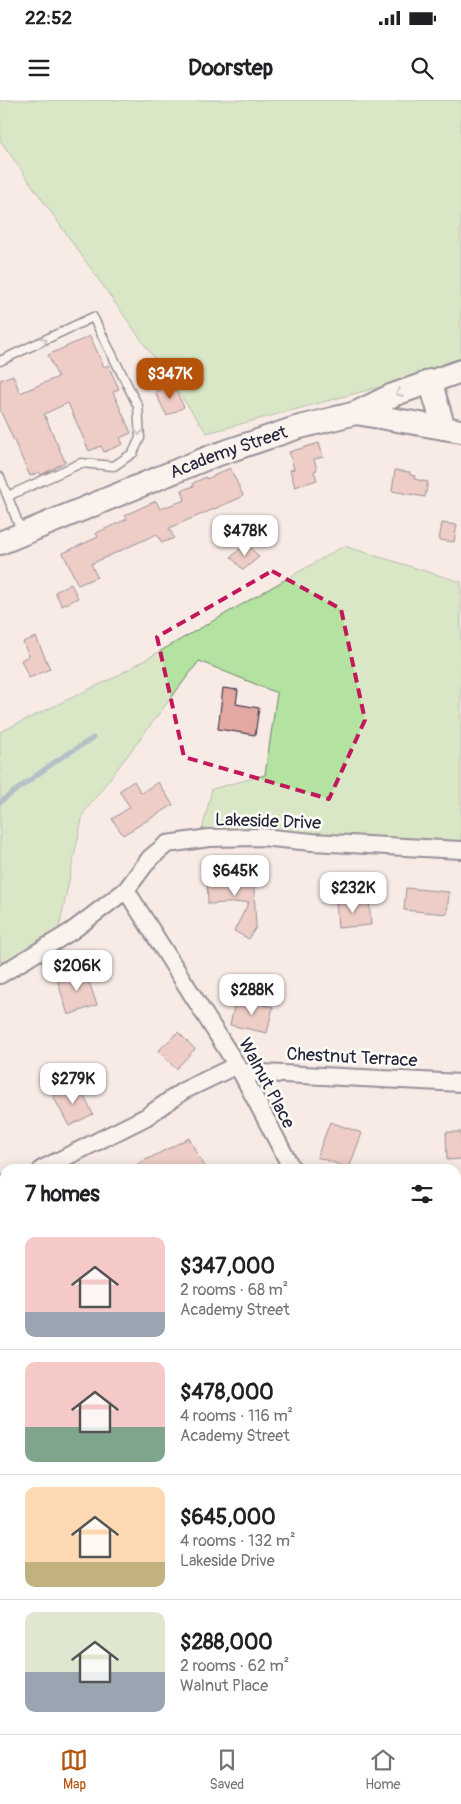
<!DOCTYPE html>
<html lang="en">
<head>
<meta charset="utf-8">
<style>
  body { margin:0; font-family:Pangolin,sans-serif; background:#f6f6f6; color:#202124; height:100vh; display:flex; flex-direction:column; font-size:19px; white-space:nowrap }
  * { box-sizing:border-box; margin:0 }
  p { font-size:16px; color:#757577 }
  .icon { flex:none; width:28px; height:28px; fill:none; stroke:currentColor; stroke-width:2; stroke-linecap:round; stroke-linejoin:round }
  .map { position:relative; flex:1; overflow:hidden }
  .details { position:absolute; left:0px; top:1064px; width:461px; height:571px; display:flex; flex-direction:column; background:#fff; border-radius:15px 15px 0 0; box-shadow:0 2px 12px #0003 }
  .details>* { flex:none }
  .price { position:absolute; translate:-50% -42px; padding:0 11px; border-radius:10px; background:#fff; color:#222; font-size:16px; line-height:32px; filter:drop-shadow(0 1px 2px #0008) }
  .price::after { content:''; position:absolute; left:50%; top:30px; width:15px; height:11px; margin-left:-8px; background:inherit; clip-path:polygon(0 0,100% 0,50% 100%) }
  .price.active { background:#b45309; color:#fff }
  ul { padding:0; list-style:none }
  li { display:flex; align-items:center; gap:15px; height:125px; padding:0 25px }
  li+li { border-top:1px solid #e0e0e0 }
  li span { display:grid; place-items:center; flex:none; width:140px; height:100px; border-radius:10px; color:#555 }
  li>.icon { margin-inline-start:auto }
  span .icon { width:60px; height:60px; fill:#fffc; stroke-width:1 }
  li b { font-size:21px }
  h2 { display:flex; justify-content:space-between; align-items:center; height:60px; padding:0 25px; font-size:21px }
  .status { display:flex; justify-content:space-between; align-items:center; height:35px; padding:0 25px; background:#fff; direction:ltr }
  .status svg { height:14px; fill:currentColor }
  header { display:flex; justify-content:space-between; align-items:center; height:65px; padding:0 25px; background:#fff; font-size:22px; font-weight:700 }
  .menu { display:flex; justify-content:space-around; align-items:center; height:70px; border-top:1px solid #e0e0e0; background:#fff; font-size:14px; color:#757577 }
  .menu a { display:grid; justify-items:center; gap:2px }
  .menu .active { color:#b45309 }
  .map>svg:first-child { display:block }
</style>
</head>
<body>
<div class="status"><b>22:52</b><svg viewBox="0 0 49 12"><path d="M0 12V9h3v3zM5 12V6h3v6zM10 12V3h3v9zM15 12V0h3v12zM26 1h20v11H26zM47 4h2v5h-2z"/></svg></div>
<header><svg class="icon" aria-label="menu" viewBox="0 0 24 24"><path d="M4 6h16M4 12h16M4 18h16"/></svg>Doorstep<svg class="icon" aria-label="search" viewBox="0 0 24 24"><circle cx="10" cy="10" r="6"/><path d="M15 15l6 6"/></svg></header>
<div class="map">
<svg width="461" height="1634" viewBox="0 0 461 1634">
  <rect width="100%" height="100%" fill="#f8ebe6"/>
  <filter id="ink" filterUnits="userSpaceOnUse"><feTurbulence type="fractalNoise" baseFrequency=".02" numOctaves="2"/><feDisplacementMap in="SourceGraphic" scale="10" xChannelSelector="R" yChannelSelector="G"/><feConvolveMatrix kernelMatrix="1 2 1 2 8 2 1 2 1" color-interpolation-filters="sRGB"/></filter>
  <g filter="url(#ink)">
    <!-- green -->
    <path fill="#b4e2a0" stroke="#6b826e" d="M0,0h461v260l-59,21 -195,52 -207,-293z
      M344,446l117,36v276l-259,-27 10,-42 53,-14 12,-82 -78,-32 -116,153 -27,129 -56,19v-230l115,-55z
      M456,1154h5v45l-5,-2z
      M5,1194v119l-5,2v-119z"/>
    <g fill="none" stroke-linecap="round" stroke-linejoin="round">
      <!-- stream -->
      <path stroke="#5f8ca3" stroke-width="5" d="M0,702l56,-41 37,-23"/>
    </g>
    <!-- building -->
    <path fill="#e2a8a1" stroke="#22223b" d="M90,236l14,31 4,-2 11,24 -6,3 18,41 -11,5 3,6 -19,8 -3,-6 -12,5 -21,-48 -24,11 21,48 -24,13 -2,-3 -9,4 -30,-66v-30l13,-5 7,18 38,-16 -10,-22z
      M172,283l12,24 -17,9 -12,-24z
      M319,343l4,14 -9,2 3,11 -3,1 3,9 -22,7 -5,-17 4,-1 -5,-17z
      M230,368l13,27 -3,3 -71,30 5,10 -12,5 -5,-9 -66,30 6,13 -19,8 -15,-32 35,-16 -2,-4 31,-14 -2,-4 31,-14 4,8 25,-9 -3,-10 12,-4 -1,-3 13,-6 1,2z
      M395,370l15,2v3l5,1 -1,3 14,3 -3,15 -33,-6z
      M442,423l15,2 -3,17 -15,-2z
      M247,443l12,14 -16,13 -12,-13z
      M71,484l7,14 -16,8 -7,-14z
      M36,537l14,32 -21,9 -8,-18 8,-4 -6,-14z
      M223,588l15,2 -2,14 23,4 -4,27 -37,-6z
      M134,681l7,12 17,-11 15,23 -50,30 -11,-16 18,-12 -11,-16z
      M253,772l3,55 -7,12 -15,-8 15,-29 -41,2 -1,-30z
      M406,788l43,4 -2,22 -43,-4z
      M369,799l2,26 -33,3 -2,-26z
      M85,870l12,35 -29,10 -11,-36z
      M236,899l37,8 -6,26 -37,-8z
      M178,932l17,17 -19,20 -18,-18z
      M77,983l16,31 -24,12 -16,-30z
      M330,1022l32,11 -13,35 -32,-11z
      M446,1032h15v27l-14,1z
      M189,1038l16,31h-77z"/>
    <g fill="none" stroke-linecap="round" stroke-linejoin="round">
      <defs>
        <path id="lane" d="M0,261l93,-44 45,89 2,32 -7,15 -19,13 -33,-3 -73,33
          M0,377l22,56"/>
        <path id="street" d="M126,790l115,182 51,97
          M0,875l72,-44 54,-41 24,-32 17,-14 42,-6 52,-1 51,5 149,8
          M241,972l220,11
          M42,1069l104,-52 37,-26 54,-26
          M0,1086l5,-2
          M456,1318l5,2
          M0,1421h5
          M456,1492l5,-5
          M414,1630l5,4
          M85,1634l4,-4"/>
        <g id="secondary">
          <path d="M430,281l14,47"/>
          <path d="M356,313l105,18"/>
          <path id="s1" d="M0,443l210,-86 86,-29 60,-15 37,-18 68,-24"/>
        </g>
      </defs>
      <!-- lane casing -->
      <use href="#lane" stroke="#22223b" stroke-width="11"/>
      <!-- street casing -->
      <use href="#street" stroke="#22223b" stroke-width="20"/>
      <!-- secondary casing -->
      <use href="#secondary" stroke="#22223b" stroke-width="26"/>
      <!-- lane -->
      <use href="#lane" stroke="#fdfcf7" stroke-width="8"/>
      <!-- street -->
      <use href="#street" stroke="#fdfcf7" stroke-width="16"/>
      <!-- secondary -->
      <use href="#secondary" stroke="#fdfcf7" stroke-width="22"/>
    </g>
    <!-- one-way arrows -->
    <defs><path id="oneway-chevron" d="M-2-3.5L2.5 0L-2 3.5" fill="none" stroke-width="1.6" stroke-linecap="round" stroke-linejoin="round" transform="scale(1.25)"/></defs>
    <g stroke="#9a9aa2">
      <use href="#oneway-chevron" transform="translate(44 241) rotate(-25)"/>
      <use href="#oneway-chevron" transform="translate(399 293) rotate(159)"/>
      <use href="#oneway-chevron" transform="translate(139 332) rotate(91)"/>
    </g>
  </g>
  <!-- marked area -->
  <path d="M0 0H461V1634H0ZM272,471l69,38 24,111 -36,79 -145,-42 -27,-120z" fill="#f8ebe6" fill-opacity=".55" fill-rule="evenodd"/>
  <path fill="none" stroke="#c2185b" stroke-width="4" stroke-dasharray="10 6" stroke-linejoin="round" d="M272,471l69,38 24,111 -36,79 -145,-42 -27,-120z"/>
  <g text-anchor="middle" stroke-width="5" stroke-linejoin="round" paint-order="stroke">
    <!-- street labels -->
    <g font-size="18" fill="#22223b" stroke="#fdfcf7">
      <text dy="6" stroke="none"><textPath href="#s1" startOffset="246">Academy Street</textPath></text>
      <text transform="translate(268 721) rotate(2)" y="6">Lakeside Drive</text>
      <text transform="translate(352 957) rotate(3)" y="6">Chestnut Terrace</text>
      <text transform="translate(267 983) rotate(62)" y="6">Walnut Place</text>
    </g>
  </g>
</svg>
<b class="price active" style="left:170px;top:300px">$347K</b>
<b class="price" style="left:245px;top:457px">$478K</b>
<b class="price" style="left:235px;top:797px">$645K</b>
<b class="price" style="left:353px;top:814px">$232K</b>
<b class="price" style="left:77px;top:892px">$206K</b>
<b class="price" style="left:252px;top:916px">$288K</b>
<b class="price" style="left:73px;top:1005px">$279K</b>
<section class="details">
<h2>7 homes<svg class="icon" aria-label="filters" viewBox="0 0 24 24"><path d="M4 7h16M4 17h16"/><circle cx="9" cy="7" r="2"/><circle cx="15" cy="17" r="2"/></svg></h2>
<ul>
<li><span style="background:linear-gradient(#f6c9c9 75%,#9aa5b1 0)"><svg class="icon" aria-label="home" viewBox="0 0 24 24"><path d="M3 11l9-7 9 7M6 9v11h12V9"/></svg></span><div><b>$347,000</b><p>2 rooms · 68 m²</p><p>Academy Street</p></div></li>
<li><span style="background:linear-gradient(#f6c9c9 65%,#7fa58c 0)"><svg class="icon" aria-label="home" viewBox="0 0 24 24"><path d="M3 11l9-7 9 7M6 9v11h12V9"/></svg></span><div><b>$478,000</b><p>4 rooms · 116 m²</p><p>Academy Street</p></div></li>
<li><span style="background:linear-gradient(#ffd9b3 75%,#c2b280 0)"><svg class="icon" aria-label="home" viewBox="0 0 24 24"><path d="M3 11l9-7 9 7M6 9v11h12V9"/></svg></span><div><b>$645,000</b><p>4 rooms · 132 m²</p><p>Lakeside Drive</p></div></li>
<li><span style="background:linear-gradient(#dfe7d0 60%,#9aa5b1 0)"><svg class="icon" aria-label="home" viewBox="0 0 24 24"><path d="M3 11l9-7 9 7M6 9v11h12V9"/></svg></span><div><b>$288,000</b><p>2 rooms · 62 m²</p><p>Walnut Place</p></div></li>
</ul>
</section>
</div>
<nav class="menu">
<a class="active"><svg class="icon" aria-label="map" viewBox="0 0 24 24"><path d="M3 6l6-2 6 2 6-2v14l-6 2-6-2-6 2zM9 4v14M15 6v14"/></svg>Map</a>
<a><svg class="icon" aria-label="saved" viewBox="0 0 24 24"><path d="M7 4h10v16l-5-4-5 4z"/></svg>Saved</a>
<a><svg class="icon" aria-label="home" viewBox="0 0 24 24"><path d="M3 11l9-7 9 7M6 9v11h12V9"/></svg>Home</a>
</nav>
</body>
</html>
